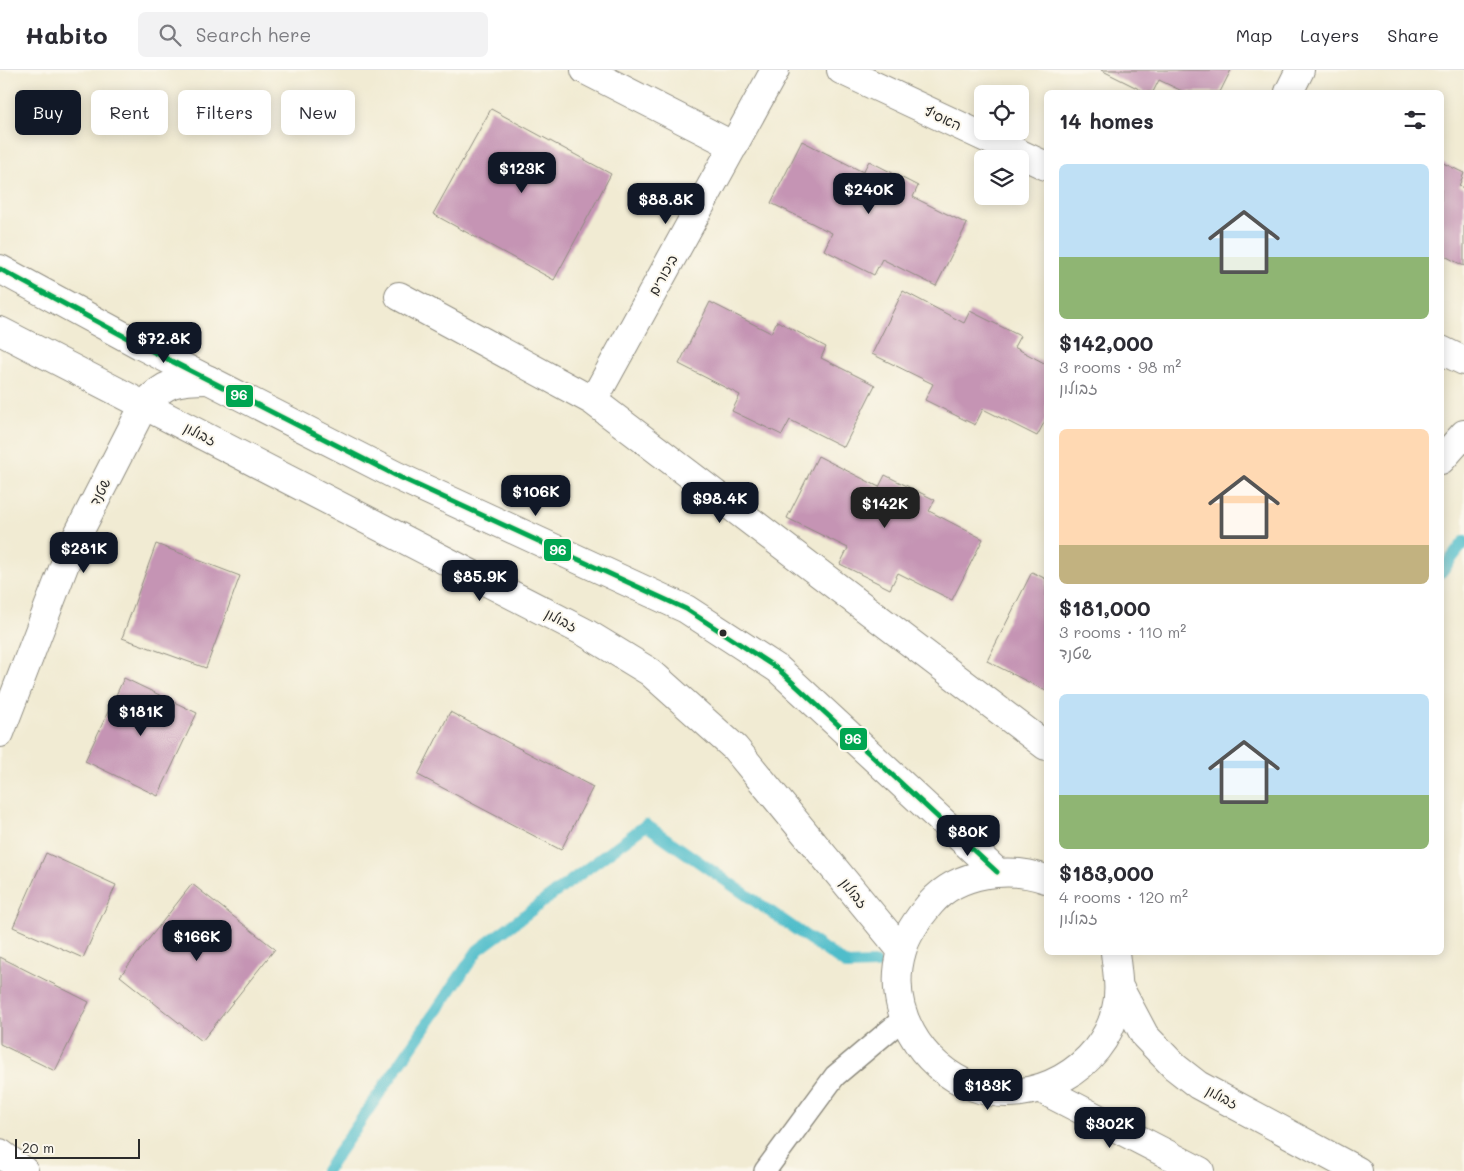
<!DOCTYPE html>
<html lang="en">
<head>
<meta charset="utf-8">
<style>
  body { margin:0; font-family:Mali,"Playpen Sans Hebrew",sans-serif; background:#f2f2f3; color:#2b2b33; height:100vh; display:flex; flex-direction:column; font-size:19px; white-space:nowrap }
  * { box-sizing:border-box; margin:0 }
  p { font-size:16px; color:#7c7c81 }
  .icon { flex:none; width:28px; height:28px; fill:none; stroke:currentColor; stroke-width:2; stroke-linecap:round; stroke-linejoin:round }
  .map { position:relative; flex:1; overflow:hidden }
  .sheet { position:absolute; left:1044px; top:20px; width:400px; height:865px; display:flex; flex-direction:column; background:#fff; border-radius:8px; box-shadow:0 2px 12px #0003 }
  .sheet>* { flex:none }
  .banner { position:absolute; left:15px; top:20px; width:475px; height:45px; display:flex; gap:10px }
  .tools { position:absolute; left:974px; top:15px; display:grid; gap:10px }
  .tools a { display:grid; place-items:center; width:55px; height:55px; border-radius:8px; background:#fff; box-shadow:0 2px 12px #0003; font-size:25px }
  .scale { position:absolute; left:15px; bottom:12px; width:125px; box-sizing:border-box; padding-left:5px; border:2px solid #2b2b2b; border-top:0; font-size:14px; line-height:18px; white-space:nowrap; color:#2b2b2b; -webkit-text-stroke:4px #fbf7ec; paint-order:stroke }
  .price { position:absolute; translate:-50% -42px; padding:0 11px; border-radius:10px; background:#111827; color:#fff; font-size:16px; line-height:32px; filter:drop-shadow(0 1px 2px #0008) }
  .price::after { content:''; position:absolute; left:50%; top:30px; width:15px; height:11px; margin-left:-8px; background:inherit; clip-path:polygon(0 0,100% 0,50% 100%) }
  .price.current { background:#222; color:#fff }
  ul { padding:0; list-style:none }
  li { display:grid; align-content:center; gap:10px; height:265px; padding:0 15px }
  li span { display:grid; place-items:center; height:155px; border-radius:8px; color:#555 }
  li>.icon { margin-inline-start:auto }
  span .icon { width:90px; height:90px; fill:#fffc; stroke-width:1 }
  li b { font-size:21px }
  h2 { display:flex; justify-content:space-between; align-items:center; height:60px; padding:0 15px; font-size:21px }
  .tag { padding:0 18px; border-radius:8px; background:#fff; box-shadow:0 2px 12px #0003; font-size:18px; line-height:45px }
  .tag.current { background:#111827; color:#fff }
  header { display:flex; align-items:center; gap:30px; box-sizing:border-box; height:70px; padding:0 25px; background:#fff; border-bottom:1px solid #e1e1e2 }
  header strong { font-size:24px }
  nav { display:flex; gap:28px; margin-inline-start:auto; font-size:18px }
  .search { width:350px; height:45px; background:#f2f2f3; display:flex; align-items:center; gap:12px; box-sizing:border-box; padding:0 18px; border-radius:8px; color:#7c7c81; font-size:19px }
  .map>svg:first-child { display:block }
</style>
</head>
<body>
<header>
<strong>Habito</strong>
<div class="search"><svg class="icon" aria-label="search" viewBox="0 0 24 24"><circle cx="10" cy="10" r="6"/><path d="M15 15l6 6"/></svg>Search here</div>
<nav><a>Map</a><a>Layers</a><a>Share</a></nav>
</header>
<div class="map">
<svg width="1464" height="1101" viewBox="0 0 1464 1101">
  <rect width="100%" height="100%" fill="#fbf7ec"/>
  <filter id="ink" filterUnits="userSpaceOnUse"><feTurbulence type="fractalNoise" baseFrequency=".02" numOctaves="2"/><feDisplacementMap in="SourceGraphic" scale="10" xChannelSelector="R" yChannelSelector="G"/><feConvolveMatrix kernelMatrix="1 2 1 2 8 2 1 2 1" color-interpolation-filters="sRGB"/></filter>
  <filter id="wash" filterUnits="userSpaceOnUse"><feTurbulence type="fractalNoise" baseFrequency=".0096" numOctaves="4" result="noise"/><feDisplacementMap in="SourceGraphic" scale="20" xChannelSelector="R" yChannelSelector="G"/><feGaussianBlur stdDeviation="1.12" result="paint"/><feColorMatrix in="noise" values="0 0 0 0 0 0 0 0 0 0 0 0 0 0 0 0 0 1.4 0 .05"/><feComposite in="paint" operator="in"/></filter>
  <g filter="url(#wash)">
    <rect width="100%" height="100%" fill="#f1ebd3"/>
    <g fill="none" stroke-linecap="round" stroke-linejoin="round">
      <!-- stream -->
      <path stroke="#50bdca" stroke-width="12" d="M1441,502l23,-30
        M326,1101l152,-221 168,-125 201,140 29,-1"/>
    </g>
    <g id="blocks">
      <!-- building -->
      <path fill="#c594b4" d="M1101,0h130l-11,22h-36l-25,-12 -6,12h-8z
        M491,39l120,65 -57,106 -121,-66z
        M802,71l61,31 6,-11 49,25 -5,11 54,27 -31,62 -54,-27 -8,16 -50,-25 8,-17 -61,-30z
        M1441,92l23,11 -5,13 5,2v78l-23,-12z
        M903,221l61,32 6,-12 50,25 -6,11 32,17v55l-9,17 -54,-27 -8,16 -50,-25 8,-16 -61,-30z
        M710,232l61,31 6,-12 49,26 -5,11 54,27 -31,62 -54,-27 -8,15 -50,-24 8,-16 -61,-31z
        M818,386l61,31 6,-12 50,25 -6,11 54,28 -31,61 -54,-27 -8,16 -50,-25 8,-16 -61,-30z
        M156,474l84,32 -34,92 -84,-30z
        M1032,502l14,7v112l-59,-30z
        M124,608l73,35 -39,83 -73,-35z
        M450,642l143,75 -32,63 -143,-75z
        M46,783l70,32 -33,73 -70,-31z
        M192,814l83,65 -73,92 -82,-65z
        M0,887l89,45 -34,69 -55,-27z"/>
    </g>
  </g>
  <g filter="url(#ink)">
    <use href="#blocks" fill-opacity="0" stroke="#8e8b7f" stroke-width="1"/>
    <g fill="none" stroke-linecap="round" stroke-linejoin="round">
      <defs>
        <path id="service" d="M765,1101l70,-95 69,-58"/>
        <path id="minor" d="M585,0l149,76
          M841,0l205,96
          M1289,22l11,-22
          M399,226l194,105 453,345
          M1441,280l23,11
          M593,331l182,-331
          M1441,390l23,-26
          M0,663l71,-185 73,-143c21,-23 34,-25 65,-25
          M0,1083l24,18"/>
        <path id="secondary" d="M0,199l142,77 253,129 291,134 92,60 219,203
          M0,261l586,302 64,39 85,76 167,203
          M1046,809c-37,-13 -88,-7 -115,24 -12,14 -24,30 -29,48 -17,57 18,116 72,136 58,22 129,-19 142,-78 5,-19 1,-37 -1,-57
          M1119,917l26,49 30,31 23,18 160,86
          M1039,1018l161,83"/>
      </defs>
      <!-- service casing -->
      <use href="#service" stroke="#8e8b7f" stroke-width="24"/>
      <!-- minor casing -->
      <use href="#minor" stroke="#8e8b7f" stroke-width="30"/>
      <!-- secondary casing -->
      <use href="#secondary" stroke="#8e8b7f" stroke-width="30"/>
      <!-- service -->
      <use href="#service" stroke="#fff" stroke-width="21"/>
      <!-- minor -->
      <use href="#minor" stroke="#fff" stroke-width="28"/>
      <!-- secondary -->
      <use href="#secondary" stroke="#fff" stroke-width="28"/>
      <defs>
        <path id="bus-1" d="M0,199l142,77 253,129 291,134 92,60 219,203"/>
      </defs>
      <!-- bus-1 casing -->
      <use href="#bus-1" stroke="#fbf7ec" stroke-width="9"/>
      <!-- bus-1 -->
      <use href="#bus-1" stroke="#00a651" stroke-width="5"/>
    </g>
  </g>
  <!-- markers -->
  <circle fill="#2b2b2b" stroke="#fbf7ec" stroke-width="2" cx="723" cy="563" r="4.5"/>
  <g text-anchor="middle" stroke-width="4" stroke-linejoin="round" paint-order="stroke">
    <!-- street labels -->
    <g font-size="14" fill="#2b2b2b" stroke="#fbf7ec">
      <text transform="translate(943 48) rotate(25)" y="5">האסיף</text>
      <text transform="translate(663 205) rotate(-61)" y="5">ביכורים</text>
      <text transform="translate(200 364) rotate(27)" y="5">זבולון</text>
      <text transform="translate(100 422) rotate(-63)" y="5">שטנד</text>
      <text transform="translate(561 550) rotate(27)" y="5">זבולון</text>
      <text transform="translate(854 823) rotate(51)" y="5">זבולון</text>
      <text transform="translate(1222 1027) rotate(28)" y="5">זבולון</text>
    </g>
  </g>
  <g stroke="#fbf7ec" stroke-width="2">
    <rect x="225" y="314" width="29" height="24" rx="5" fill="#00a651"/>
    <rect x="543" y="468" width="29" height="24" rx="5" fill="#00a651"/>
    <rect x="839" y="657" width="29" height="24" rx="5" fill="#00a651"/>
  </g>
  <g font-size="14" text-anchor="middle" font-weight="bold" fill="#fff">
    <text x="239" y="330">96</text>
    <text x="558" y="485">96</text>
    <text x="853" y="674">96</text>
  </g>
</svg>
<div class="tools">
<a><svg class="icon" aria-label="locate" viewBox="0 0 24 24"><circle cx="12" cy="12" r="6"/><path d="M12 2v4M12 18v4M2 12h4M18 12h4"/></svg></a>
<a><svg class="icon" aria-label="layers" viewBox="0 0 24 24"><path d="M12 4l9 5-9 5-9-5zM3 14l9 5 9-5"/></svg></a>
</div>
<div class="scale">20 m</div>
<b class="price" style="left:522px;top:124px">$123K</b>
<b class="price" style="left:869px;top:145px">$240K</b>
<b class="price" style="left:666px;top:155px">$88.8K</b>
<b class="price" style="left:164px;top:294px">$72.8K</b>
<b class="price" style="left:536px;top:447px">$106K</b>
<b class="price" style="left:720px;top:454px">$98.4K</b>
<b class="price current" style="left:885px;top:459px">$142K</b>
<b class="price" style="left:84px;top:504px">$281K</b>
<b class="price" style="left:480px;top:532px">$85.9K</b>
<b class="price" style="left:141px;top:667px">$181K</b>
<b class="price" style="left:968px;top:787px">$80K</b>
<b class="price" style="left:197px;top:892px">$166K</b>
<b class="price" style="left:988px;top:1041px">$183K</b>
<b class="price" style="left:1110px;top:1079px">$302K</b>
<div class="banner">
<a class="tag current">Buy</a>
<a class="tag">Rent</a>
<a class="tag">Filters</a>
<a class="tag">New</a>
</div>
<section class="sheet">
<h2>14 homes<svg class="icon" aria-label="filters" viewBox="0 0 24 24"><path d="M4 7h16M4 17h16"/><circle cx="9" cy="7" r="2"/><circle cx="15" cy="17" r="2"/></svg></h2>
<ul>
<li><span style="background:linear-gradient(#bfe0f5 60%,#8fb573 0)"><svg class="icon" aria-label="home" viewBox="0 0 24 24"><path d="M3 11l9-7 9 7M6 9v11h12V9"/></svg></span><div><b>$142,000</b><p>3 rooms · 98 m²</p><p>זבולון</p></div></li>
<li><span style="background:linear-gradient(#ffd9b3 75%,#c2b280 0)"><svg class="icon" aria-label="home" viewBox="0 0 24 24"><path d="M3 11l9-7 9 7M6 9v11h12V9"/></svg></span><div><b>$181,000</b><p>3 rooms · 110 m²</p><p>שטנד</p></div></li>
<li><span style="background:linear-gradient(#bfe0f5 65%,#8fb573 0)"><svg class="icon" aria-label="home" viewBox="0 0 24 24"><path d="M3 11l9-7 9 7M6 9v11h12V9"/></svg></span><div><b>$183,000</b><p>4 rooms · 120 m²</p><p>זבולון</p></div></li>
</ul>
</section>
</div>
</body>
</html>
